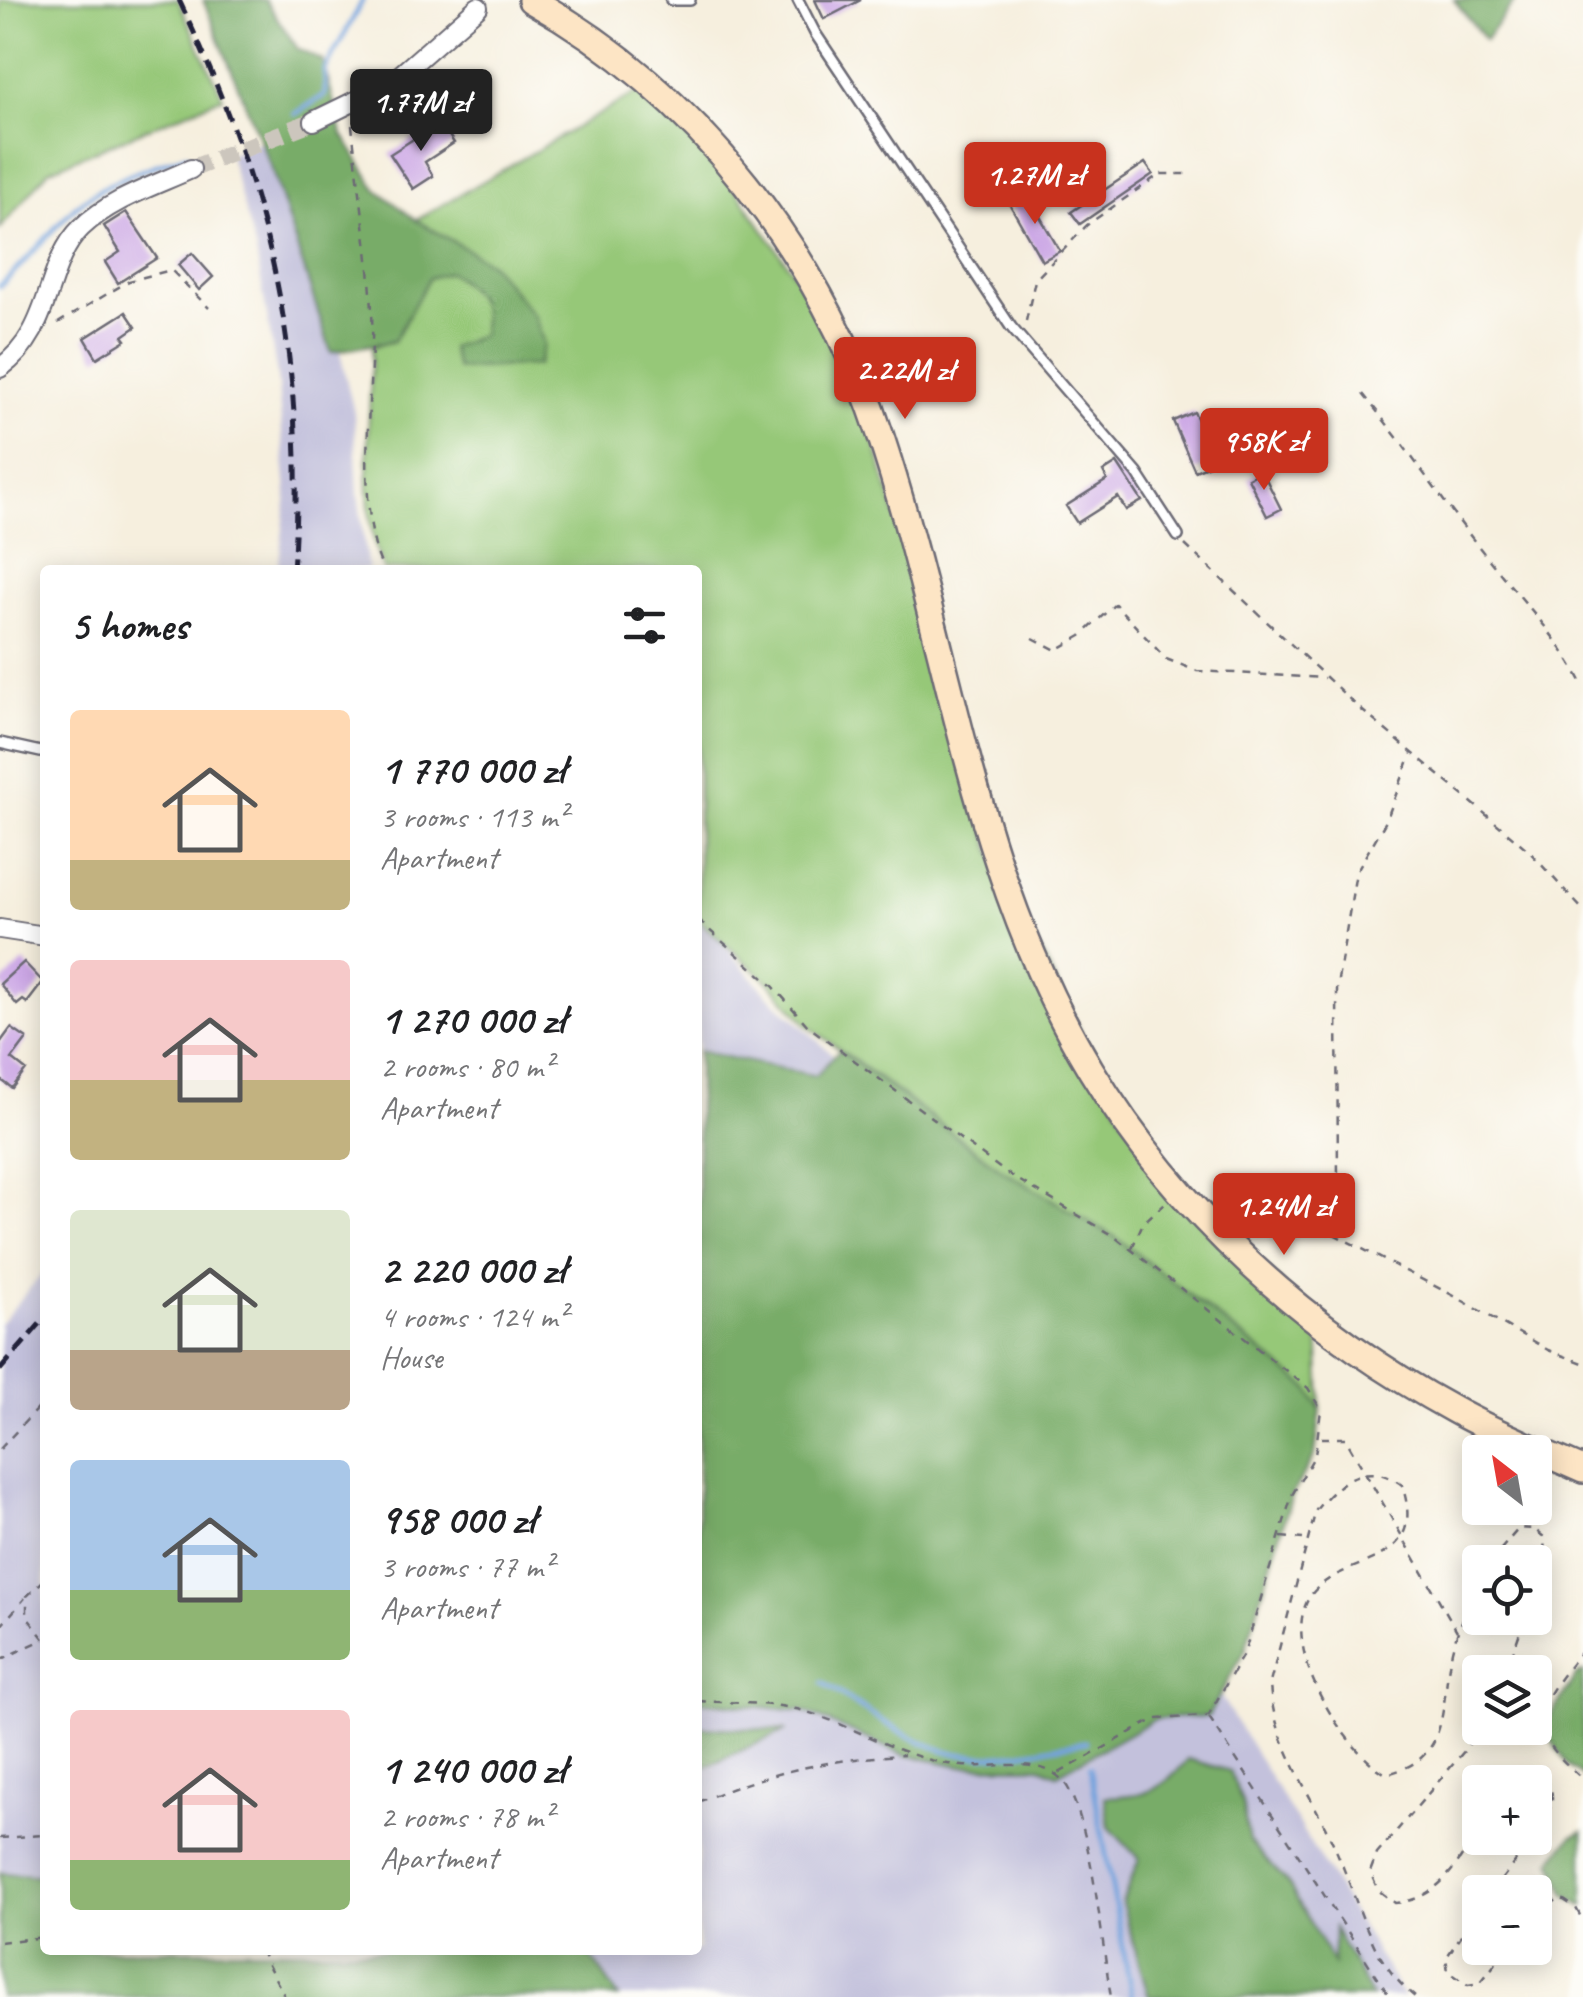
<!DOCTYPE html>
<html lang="en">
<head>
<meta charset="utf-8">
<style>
  body { margin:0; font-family:Caveat,sans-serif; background:#f2f2f2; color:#202124; height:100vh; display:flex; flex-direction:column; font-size:38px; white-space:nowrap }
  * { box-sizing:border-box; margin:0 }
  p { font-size:32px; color:#757577 }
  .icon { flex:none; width:55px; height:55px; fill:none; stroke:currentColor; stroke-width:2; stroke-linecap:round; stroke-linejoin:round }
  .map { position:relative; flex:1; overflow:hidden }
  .details { position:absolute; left:40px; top:565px; width:662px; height:1390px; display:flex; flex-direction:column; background:#fff; border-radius:10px; box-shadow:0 5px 25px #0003 }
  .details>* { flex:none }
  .needle { width:65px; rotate:329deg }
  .tools { position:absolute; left:1462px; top:1435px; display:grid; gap:20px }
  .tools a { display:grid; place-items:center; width:90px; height:90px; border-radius:10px; background:#fff; box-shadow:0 5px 25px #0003; font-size:50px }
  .price { position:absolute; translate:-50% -85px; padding:0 22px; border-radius:10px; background:#c8321e; color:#fff; font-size:32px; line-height:65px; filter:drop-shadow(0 2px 5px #0008) }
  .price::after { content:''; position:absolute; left:50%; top:60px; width:30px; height:22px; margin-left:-15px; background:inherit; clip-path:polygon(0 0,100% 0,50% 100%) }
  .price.selected { background:#222; color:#fff }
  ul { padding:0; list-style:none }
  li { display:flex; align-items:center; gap:30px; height:250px; padding:0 30px }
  li span { display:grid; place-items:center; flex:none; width:280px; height:200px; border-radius:10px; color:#555 }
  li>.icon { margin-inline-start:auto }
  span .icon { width:120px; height:120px; fill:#fffc; stroke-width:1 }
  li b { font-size:42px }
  h2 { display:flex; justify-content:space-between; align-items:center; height:120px; padding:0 30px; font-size:42px }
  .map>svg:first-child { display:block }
</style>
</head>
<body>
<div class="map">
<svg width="1583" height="1997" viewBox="0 0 1583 1997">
  <rect width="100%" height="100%" fill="#fdfcf7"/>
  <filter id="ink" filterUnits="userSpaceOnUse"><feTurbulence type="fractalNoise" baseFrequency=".01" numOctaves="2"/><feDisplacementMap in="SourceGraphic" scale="20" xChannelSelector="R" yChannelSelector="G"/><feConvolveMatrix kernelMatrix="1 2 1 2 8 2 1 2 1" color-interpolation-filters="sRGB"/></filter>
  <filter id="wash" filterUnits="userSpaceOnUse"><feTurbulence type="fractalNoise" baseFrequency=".0048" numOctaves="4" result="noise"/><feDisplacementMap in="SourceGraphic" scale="40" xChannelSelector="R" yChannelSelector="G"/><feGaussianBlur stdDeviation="2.25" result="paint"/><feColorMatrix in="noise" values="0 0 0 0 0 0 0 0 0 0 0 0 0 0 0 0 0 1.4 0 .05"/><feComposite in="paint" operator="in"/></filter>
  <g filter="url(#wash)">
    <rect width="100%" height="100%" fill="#f6efde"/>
    <!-- industrial -->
    <path fill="#c3c1dc" d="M257,143l23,3 40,121 34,145 4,82 10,76h-90l9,-76 -10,-119 -21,-123 -27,-97z
      M698,915l69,79 124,114 318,569 195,320h-1404v-673l45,-54v680h653z"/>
    <!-- green -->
    <path fill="#96c878" stroke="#5c755a" stroke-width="2.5" d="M0,0h178l45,97 -174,73 -49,59z
      M650,85l35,31 164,237 142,496 132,270 195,202 3,89 -13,-22 -193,-151 -110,-65 -197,-146 -35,-40 -75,-66v-350h-314c-27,-52 -13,-163 -12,-223l22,-6 35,-64 20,-5c27,19 37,30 33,63l30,30h26l-3,-48 -45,-54 -74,-43z"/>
    <!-- forest -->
    <path fill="#78ac68" stroke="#4d6752" stroke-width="2.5" d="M203,0h62l33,49 25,12 19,72 34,56 40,31 74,43 45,54 9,27 -6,21 -81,4 -6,-21 31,-13c4,-33 -6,-44 -33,-63l-20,6 -35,63 -63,11 -60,-185z
      M1454,0h62l-31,40z
      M839,1050l166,122 110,65 193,151 13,22 -6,45 -23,40 -47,156 -37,65 -53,3 -98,55 -16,-7 -80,-1 -56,-11 -102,-44 -105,-10v-650l118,25z
      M1583,1672v105l-15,-11 -25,-39 33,-51z
      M698,1727l89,3 -89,40z
      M1188,1759l42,12 12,31 7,39 40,44 44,78 1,-34 38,68h-223l-27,-94 17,-44 -30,-32 -4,-30c42,-2 56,-5 83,-38z
      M1583,1831v75h-1l-17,-12 -13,-34 20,-24z
      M0,1873l45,3v74h541l33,47h-619z"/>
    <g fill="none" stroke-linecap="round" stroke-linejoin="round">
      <!-- stream -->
      <path stroke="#73a3dd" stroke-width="5" d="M295,114l30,-19v-25l38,-70
        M0,286c25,-23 46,-49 69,-73 29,-30 80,-46 118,-58
        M823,1683c40,25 84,59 131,70 39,9 92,-6 132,-11
        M1090,1767l42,230"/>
    </g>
    <g id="blocks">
      <!-- building -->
      <path fill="#cba6e5" d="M815,0h46l-37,19z
        M440,122l14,21 -29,19 8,14 -20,13 -23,-35z
        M1145,163l8,11 -73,50 -9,-12z
        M1027,194l33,57 -18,10 -33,-58z
        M126,212l31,46 -39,25 -13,-21 15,-10 -16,-26z
        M192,253l21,24 -14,13 -21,-25z
        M126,312l10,15 -13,9 3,4 -29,18 -12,-20z
        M1194,412l4,8 10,-4 11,24 -10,5 7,17 -21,9 -22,-50z
        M1117,463l25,38 -16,9 -8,-13 -41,26 -11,-17 41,-26 -4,-8z
        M1262,471l19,38 -14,7 -19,-38z
        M24,962l19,20 -16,21 -4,-3 -6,5 -17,-21z
        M11,1028l16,11 -15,20 14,11 -14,18 -12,-9v-36z"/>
    </g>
  </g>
  <g filter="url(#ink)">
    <use href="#blocks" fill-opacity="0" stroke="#6c6a74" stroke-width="2.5"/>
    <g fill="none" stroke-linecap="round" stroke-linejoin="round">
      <!-- minor-tunnel -->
      <path stroke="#ccc6bd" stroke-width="18" stroke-dasharray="18 9" stroke-linecap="butt" d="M191,169l123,-48"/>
      <defs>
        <path id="service" d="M671,0h19
          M798,0l17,33 196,294 126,146 41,63
          M0,743l45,10"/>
        <path id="minor" d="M314,121l76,-37 88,-77
          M0,368c54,-38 43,-102 81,-140 30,-29 73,-42 110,-59
          M0,929l45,7"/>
        <path id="secondary" d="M531,0c167,93 289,254 349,434 71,214 92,440 211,636 87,144 216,260 363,340 41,23 86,41 129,60"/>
      </defs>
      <!-- service casing -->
      <use href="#service" stroke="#6c6a74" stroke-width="14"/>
      <!-- minor casing -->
      <use href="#minor" stroke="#6c6a74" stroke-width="22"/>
      <!-- secondary casing -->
      <use href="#secondary" stroke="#6c6a74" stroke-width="30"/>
      <!-- path -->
      <path stroke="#6c6a74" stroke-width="2.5" stroke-dasharray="8 8" stroke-linecap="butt" d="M352,125c6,61 17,123 20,185 3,68 -19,202 12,260
        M1026,321l9,-41 52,-55 73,-51h30
        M58,323l71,-42 42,-11 38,38
        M1363,394c46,56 86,117 132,173 32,39 65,72 88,118
        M1185,545l173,162 169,142 56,61
        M1033,638l23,12 25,-14 34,-32 51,55 31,12 127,7
        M698,920l75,66 35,40 197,146 110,65 193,151 13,22 -6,45 -23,40 -47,156 -37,65
        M1230,1210l43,-7 185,95 90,52 35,13
        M1327,1235l11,-48 -1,-201 19,-114 30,-51 26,-69
        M1132,1248l11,-25 22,-20
        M1321,1438h24l112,193
        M0,1449l45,-49
        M1281,1537l22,2
        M1490,1562l29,-34 15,1 10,8 1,18 -10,31
        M0,1627l25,-29
        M44,1639l-17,-22v-21l18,-17
        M1583,1649c-45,57 -64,76 0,130
        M0,1660l44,-21
        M1506,1672l19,-54
        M698,1701c34,2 73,1 106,10 54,16 100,49 158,55 33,3 86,-13 106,22 24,42 34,157 43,209
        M1209,1717l181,280
        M1480,1724l-14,25 -89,105 -7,18 8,18 17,13c44,-3 66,-42 85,-79
        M1059,1773l96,-54 52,-3
        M1502,1782c17,-19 50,-16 50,16 0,13 -10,25 -17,36
        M698,1802c70,-30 130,-43 206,-47
        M0,1838l45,-3
        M1492,1892l41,-54
        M1480,1908l-34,50 2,13 20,14 12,-2 28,-35
        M1535,1912l26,-14 15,10 7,13
        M0,1942l45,-5
        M260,1950l25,47
        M1415,1997c-16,-13 -29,-30 -39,-48 -17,-35 -28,-73 -44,-108 -23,-51 -60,-101 -62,-158l46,-173c24,-30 51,-51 86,-25 28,85 -60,68 -91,110 -35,48 32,155 75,179 69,-15 52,-72 67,-127 6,-23 18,-44 27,-66"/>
      <!-- service -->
      <use href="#service" stroke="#fff" stroke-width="9"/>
      <!-- minor -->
      <use href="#minor" stroke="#fff" stroke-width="18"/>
      <!-- secondary -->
      <use href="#secondary" stroke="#fde5c5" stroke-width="25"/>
      <!-- rail -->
      <path stroke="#22223b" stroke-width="5" stroke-dasharray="15 8" stroke-linecap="butt" d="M179,0c91,192 129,357 114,570
        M0,1370l45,-52"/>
    </g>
  </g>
</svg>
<div class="tools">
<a><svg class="needle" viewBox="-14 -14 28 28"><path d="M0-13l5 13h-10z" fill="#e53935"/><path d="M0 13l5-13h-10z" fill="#757577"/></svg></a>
<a><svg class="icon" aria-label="locate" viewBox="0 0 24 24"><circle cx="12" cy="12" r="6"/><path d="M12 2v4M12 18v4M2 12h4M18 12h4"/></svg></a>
<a><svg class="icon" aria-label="layers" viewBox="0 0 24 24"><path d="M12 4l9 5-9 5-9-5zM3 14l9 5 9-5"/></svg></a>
<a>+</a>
<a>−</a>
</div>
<b class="price selected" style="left:421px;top:154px">1.77M zł</b>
<b class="price" style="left:1035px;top:227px">1.27M zł</b>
<b class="price" style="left:905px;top:422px">2.22M zł</b>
<b class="price" style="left:1264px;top:493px">958K zł</b>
<b class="price" style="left:1284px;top:1258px">1.24M zł</b>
<section class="details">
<h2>5 homes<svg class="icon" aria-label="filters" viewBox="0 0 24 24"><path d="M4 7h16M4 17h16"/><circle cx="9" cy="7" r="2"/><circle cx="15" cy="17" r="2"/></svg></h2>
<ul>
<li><span style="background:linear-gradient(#ffd9b3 75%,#c2b280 0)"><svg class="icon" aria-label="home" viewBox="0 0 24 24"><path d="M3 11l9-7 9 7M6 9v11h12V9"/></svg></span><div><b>1 770 000 zł</b><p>3 rooms · 113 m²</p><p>Apartment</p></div></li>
<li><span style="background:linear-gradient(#f6c9c9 60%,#c2b280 0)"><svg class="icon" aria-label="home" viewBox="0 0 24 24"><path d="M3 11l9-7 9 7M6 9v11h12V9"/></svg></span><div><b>1 270 000 zł</b><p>2 rooms · 80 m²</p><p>Apartment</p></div></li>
<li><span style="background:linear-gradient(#dfe7d0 70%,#b9a48a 0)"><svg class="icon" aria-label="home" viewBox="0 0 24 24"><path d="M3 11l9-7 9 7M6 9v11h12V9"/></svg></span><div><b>2 220 000 zł</b><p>4 rooms · 124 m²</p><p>House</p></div></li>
<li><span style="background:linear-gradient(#a9c7e8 65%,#8fb573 0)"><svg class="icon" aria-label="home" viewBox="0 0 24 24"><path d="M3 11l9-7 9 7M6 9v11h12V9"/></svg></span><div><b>958 000 zł</b><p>3 rooms · 77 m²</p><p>Apartment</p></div></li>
<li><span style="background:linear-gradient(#f6c9c9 75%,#8fb573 0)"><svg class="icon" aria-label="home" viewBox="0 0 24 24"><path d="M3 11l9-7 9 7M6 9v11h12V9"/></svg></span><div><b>1 240 000 zł</b><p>2 rooms · 78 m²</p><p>Apartment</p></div></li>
</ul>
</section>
</div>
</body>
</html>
